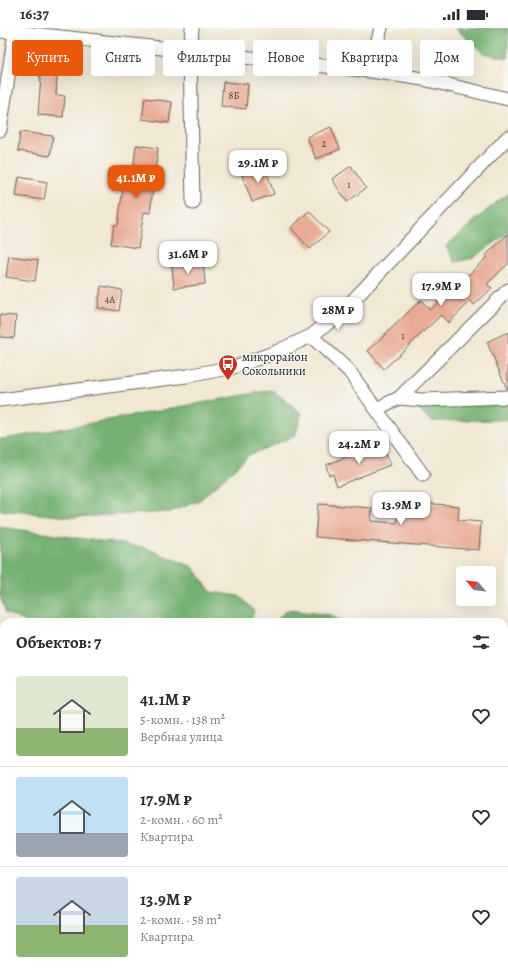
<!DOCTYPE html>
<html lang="ru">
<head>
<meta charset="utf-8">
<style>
  body { margin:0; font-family:Alegreya,serif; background:#f2f2f3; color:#2b2b33; height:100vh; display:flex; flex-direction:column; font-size:15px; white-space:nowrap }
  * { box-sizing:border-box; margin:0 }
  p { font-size:13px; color:#7c7c81 }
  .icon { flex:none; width:22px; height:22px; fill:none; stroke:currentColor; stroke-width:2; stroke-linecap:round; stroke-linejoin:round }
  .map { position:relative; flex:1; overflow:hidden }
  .drawer { position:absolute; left:0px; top:590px; width:508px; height:356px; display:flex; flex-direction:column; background:#fff; border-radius:12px 12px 0 0; box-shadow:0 4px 16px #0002 }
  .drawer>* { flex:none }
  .hud { position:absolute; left:12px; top:12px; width:484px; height:36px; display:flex; gap:8px }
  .needle { width:26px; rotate:298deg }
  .controls { position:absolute; left:456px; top:538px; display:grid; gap:8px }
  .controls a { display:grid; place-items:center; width:40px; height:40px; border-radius:4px; background:#fff; box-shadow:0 4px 16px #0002; font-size:20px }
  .price { position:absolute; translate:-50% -34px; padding:0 9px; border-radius:8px; background:#fff; color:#222; font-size:13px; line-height:26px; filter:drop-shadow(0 1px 2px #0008) }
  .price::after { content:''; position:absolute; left:50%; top:24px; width:12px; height:9px; margin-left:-6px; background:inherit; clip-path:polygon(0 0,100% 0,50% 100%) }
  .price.current { background:#ea580c; color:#fff }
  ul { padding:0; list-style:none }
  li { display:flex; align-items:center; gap:12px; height:100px; padding:0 16px }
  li+li { border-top:1px solid #e1e1e2 }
  li span { display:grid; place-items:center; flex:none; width:112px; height:80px; border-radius:4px; color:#555 }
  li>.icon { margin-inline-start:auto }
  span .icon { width:48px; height:48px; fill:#fffc; stroke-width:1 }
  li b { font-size:17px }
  h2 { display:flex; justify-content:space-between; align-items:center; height:48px; padding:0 16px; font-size:17px }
  .tag { padding:0 14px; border-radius:4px; background:#fff; box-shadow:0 4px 16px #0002; font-size:14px; line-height:36px }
  .tag.current { background:#ea580c; color:#fff }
  .status { display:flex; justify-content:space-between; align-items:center; height:28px; padding:0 20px; background:#fff; direction:ltr }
  .status svg { height:11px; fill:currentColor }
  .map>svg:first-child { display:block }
</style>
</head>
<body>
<div class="status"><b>16:37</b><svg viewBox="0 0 49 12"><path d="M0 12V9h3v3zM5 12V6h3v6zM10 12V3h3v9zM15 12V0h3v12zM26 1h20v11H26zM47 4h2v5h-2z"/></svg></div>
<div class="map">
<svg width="508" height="946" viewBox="0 0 508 946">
  <rect width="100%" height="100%" fill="#f6f6f2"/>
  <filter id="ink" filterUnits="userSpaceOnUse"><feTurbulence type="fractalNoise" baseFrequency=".025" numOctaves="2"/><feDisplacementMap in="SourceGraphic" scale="8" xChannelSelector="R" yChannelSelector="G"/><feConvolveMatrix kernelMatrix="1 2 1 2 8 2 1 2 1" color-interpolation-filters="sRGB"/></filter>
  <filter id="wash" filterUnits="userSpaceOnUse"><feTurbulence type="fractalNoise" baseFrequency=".012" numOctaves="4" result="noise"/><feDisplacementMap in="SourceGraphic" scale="16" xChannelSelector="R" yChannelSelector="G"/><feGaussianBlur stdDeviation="0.9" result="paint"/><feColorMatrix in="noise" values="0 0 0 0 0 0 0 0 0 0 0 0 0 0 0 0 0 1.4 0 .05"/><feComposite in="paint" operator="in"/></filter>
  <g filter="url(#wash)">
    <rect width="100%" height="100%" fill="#f1e8d3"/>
    <!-- built -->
    <path fill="#f1d5bd" d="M504,903h4v43h-148v-4h144z"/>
    <!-- forest -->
    <path fill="#74b171" stroke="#486646" d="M455,0h53v30l-25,-5z
      M508,166v39l-35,25 -18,4 -9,-16 53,-46z
      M272,362l30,23 -7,23 -46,19 -50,46 -29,11 -100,5 -70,-7v-71l10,-1z
      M508,376v16l-76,1 -9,-7 -5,-7z
      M0,499l143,20 50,20 18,25 28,4 15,14 -3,12h-224l-21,-9 -6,-17z
      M287,582l44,5 9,7h-66z
      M4,606v54l-4,-1v-51z
      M504,654l4,1v44h-4z
      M508,776v24l-4,-4v-17z
      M17,942h309l-1,4h-310z"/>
    <g id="blocks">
      <!-- building -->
      <path fill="#eaab95" d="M40,30l18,1 -2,36 9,1 -2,21 -25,-2 3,-38h-2z
        M223,54l25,2 -2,25 -25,-3z
        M145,70l27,4 -3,21 -27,-4z
        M331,99l9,22 -24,10 -9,-22z
        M20,104l33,4 -3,20 -32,-5z
        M136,117l22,3 -8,65 -6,-1 -6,36 -27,-4 3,-19h4l5,-38 8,1z
        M351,138l15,22 -19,14 -15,-23z
        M265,139l9,27 -22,8 -10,-27z
        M19,149l28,5 -3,18 -28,-4z
        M309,183l20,21 -19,17 -19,-21z
        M508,206v30l-21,20 5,4 -18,17 -3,-4 -23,22 -7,-8 -57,54 -16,-18 53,-51 9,10 19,-18 1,1 37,-36 -2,-1z
        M9,228l29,4 -3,21 -29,-4z
        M203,234l2,22 -31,4 -2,-23z
        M101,258l21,4 -3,21 -21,-3z
        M0,287l16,1 -2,22 -14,-1z
        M508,304v57h-1l-20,-47z
        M382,415l8,22 -53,21 -4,-12 -4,1 -3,-10z
        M399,473l60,5 -1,14 23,2 -2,28 -164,-13 3,-33 54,4 -1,13 26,2z"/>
    </g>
  </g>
  <g filter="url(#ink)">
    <use href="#blocks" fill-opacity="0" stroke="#67635c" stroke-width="1"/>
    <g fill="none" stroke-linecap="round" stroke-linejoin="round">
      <defs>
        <path id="minor" d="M192,0l-2,24 3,151
          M0,3l15,1 355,39 53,8 85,20
          M370,43l11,-43
          M0,102l15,-98 -1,-4
          M311,308l38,35 74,104
          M399,370l109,-108
          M0,372l187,-24 47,-9 42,-15 35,-16 31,-24 166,-175
          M376,381l23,-11 24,2 85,-3
          M0,769l4,-7
          M504,826l4,-1
          M504,854l4,6
          M0,878l4,1
          M345,946v-4"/>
      </defs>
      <!-- minor casing -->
      <use href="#minor" stroke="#67635c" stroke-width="15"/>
      <!-- minor -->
      <use href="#minor" stroke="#fff" stroke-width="13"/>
    </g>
  </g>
  <!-- icons -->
  <defs>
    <symbol id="bus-pin" viewBox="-11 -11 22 30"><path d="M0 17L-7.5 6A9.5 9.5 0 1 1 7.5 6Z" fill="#c8321e" stroke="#f6f6f2"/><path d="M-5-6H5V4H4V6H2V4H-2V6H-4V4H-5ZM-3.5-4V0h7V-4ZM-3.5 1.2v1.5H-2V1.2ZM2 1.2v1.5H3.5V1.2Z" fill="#fff"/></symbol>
  </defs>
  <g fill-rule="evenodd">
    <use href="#bus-pin" x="217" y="325" width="22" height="30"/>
  </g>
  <g text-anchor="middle" stroke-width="3" stroke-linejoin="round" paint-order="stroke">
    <!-- number labels -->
    <g font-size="10" fill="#50403a">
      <text x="234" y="71">8Б</text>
      <text x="324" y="119">2</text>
      <text x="349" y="160">1</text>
      <text x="110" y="275">4А</text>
      <text x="403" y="311">1</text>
    </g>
    <!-- poi labels -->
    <g font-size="12" fill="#1c1c1c" stroke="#f6f6f2" text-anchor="start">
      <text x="242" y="333">микрорайон<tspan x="242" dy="14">Сокольники</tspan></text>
    </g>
  </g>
</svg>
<div class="controls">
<a><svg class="needle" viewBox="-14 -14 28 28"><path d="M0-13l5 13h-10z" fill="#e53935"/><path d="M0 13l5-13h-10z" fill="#7c7c81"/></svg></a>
</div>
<b class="price" style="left:258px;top:156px">29.1M ₽</b>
<b class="price current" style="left:136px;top:171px">41.1M ₽</b>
<b class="price" style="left:188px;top:247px">31.6M ₽</b>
<b class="price" style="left:441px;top:279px">17.9M ₽</b>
<b class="price" style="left:338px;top:303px">28M ₽</b>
<b class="price" style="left:359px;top:437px">24.2M ₽</b>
<b class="price" style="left:401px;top:498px">13.9M ₽</b>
<div class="hud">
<a class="tag current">Купить</a>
<a class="tag">Снять</a>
<a class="tag">Фильтры</a>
<a class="tag">Новое</a>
<a class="tag">Квартира</a>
<a class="tag">Дом</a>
</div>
<section class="drawer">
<h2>Объектов: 7<svg class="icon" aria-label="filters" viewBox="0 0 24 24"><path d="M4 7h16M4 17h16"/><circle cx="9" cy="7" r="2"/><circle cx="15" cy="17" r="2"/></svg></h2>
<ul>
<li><span style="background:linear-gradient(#dfe7d0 65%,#8fb573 0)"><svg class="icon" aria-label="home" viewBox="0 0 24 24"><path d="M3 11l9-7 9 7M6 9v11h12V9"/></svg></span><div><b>41.1M ₽</b><p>5-комн. · 138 m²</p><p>Вербная улица</p></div><svg class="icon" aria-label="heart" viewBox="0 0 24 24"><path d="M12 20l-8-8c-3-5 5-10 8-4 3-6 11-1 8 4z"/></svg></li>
<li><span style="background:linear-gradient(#bfe0f5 70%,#9aa5b1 0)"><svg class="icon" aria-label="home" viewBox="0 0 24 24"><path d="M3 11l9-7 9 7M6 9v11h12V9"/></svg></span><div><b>17.9M ₽</b><p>2-комн. · 60 m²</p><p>Квартира</p></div><svg class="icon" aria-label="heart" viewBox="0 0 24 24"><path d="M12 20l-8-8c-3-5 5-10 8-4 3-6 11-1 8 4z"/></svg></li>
<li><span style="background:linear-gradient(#c9d6e8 60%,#8fb573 0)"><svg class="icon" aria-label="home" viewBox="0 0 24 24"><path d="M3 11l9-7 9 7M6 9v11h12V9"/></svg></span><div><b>13.9M ₽</b><p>2-комн. · 58 m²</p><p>Квартира</p></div><svg class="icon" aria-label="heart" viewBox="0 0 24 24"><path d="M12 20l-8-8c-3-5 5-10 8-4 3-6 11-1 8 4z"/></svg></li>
</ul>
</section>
</div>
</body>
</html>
